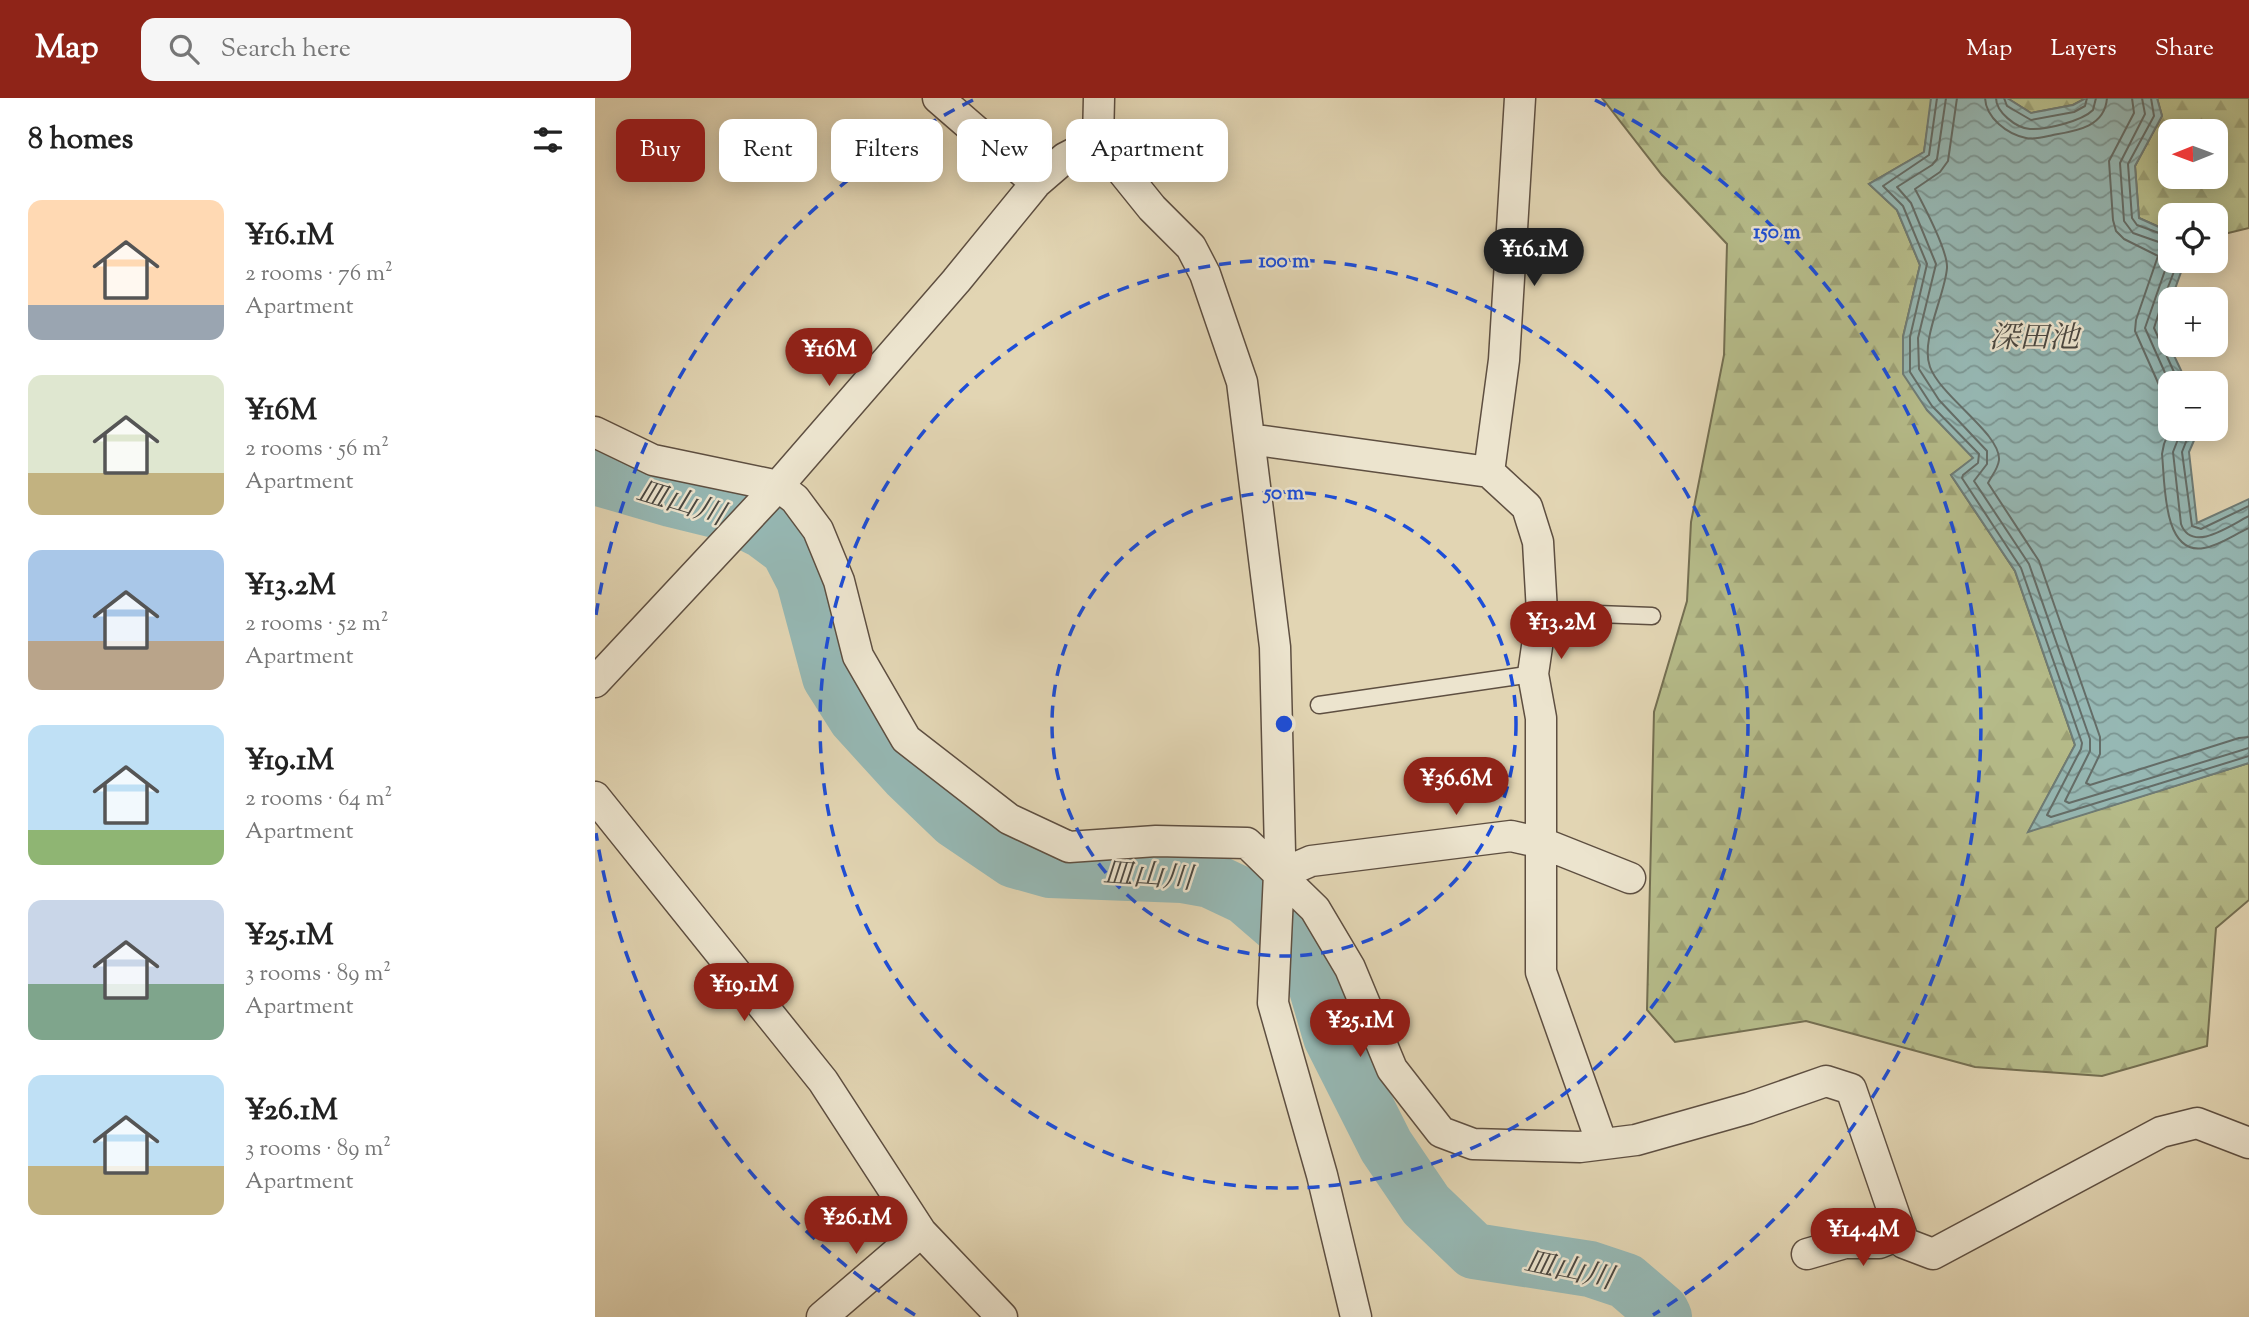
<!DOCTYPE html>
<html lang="en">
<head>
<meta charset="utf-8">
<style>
  body { margin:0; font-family:"Sorts Mill Goudy","Noto Serif JP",serif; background:#f6f6f6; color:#222; height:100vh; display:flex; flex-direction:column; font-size:26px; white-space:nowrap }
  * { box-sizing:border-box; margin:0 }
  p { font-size:23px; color:#767676 }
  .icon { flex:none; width:38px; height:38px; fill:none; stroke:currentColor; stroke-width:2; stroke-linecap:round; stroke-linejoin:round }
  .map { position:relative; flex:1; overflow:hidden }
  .panel { display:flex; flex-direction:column; background:#fff; width:595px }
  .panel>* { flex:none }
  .hud { position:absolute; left:21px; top:21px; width:665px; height:63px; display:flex; gap:14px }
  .needle { width:46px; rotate:269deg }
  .tools { position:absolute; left:1563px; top:21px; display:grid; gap:14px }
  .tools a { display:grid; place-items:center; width:70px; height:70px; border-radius:14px; background:#fff; box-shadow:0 4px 18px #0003; font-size:35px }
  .price { position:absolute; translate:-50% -60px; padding:0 16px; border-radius:24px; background:#8f2418; color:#fff; font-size:23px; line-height:46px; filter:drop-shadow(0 2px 4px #0008) }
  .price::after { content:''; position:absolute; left:50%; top:42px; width:21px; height:16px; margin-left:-10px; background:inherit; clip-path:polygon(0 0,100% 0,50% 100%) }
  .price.on { background:#222; color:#fff }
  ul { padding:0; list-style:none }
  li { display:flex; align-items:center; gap:21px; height:175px; padding:0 28px }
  li span { display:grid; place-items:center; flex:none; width:196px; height:140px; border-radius:14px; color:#555 }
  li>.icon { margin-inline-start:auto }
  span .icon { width:84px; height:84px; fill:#fffc; stroke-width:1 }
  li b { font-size:30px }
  h2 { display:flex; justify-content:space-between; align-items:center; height:84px; padding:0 28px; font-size:30px }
  .tag { padding:0 24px; border-radius:14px; background:#fff; box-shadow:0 4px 18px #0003; font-size:24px; line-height:63px }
  .tag.on { background:#8f2418; color:#fff }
  header { display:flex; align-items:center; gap:42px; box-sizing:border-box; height:98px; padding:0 35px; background:#8f2418; color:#fff }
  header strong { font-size:33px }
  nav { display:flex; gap:38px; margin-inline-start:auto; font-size:24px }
  .search { width:490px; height:63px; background:#f6f6f6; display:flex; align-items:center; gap:18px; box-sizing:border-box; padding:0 24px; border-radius:14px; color:#767676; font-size:26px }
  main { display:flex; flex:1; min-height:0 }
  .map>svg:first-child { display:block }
</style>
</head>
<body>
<header>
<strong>Map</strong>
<div class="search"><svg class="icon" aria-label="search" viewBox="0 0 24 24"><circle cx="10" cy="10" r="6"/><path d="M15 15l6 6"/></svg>Search here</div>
<nav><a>Map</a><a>Layers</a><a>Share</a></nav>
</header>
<main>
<section class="panel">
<h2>8 homes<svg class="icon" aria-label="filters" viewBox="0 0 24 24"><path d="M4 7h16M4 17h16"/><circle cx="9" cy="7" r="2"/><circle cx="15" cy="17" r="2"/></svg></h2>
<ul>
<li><span style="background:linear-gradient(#ffd9b3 75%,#9aa5b1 0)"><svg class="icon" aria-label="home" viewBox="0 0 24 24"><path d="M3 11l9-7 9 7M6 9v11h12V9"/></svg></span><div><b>¥16.1M</b><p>2 rooms · 76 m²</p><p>Apartment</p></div></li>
<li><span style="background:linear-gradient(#dfe7d0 70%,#c2b280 0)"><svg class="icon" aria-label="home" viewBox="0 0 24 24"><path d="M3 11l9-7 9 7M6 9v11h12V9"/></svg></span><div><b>¥16M</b><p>2 rooms · 56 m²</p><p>Apartment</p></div></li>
<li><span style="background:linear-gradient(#a9c7e8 65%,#b9a48a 0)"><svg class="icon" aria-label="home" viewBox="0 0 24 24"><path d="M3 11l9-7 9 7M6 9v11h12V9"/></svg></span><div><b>¥13.2M</b><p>2 rooms · 52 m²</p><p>Apartment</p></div></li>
<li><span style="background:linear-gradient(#bfe0f5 75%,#8fb573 0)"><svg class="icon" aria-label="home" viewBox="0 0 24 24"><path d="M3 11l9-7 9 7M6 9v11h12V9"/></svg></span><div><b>¥19.1M</b><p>2 rooms · 64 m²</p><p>Apartment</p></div></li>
<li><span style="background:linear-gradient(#c9d6e8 60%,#7fa58c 0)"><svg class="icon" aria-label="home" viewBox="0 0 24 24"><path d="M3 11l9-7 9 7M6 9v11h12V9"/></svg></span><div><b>¥25.1M</b><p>3 rooms · 89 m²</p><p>Apartment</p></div></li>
<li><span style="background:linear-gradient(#bfe0f5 65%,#c2b280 0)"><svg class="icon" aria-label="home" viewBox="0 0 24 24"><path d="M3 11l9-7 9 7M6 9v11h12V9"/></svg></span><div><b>¥26.1M</b><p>3 rooms · 89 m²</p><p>Apartment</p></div></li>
</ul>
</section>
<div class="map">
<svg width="1654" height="1219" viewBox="0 0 1654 1219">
  <defs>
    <pattern id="forest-firs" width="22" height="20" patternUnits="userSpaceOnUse" patternTransform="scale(1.75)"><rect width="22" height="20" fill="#b6bc8a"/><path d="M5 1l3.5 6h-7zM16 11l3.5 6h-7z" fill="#9da176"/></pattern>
    <pattern id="water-waves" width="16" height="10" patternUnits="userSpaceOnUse" patternTransform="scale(1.75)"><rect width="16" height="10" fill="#96b8b4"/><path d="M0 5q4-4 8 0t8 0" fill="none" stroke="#7b9592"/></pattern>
  </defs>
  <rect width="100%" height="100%" fill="#e2d5b3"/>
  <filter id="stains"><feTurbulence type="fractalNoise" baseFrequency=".00286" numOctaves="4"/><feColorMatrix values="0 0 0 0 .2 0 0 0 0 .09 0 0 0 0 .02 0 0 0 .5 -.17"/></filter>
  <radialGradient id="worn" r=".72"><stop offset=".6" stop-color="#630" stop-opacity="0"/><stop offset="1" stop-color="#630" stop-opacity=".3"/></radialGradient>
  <!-- forest -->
  <path fill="url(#forest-firs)" stroke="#746f52" stroke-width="2" fill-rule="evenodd" d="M1007,0h330l-8,54 -55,32 28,26 23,55 -17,72 24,73 47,48 -23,17 64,96 60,174 -46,86 220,-68v137l-33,28 -9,118 -105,30 -127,-9 -169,-46 -131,21 -28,-32 7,-298 33,-111 4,-79 33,-167 3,-111 -65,-69z
    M1412,0h79l-13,7 -42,8z
    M1562,0h92v130l-33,8 -1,-21h-45v17l-31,-14 -4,-52 27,-50zM1575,33h45v46h-45z"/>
  <!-- water -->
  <path fill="url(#water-waves)" stroke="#6e7c77" stroke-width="2" d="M1336,0h76l24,15 42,-8 13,-7h71l5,18 -27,50 4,52 31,14v29h15l-24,67 26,55h-17v46h29l-10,23 8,71 52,-24v264l-221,69 47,-87 -60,-174 -64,-96 22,-17 -46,-48 -24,-36v-37l17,-72 -23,-55 -28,-26 55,-32z"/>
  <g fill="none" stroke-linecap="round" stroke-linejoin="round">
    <!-- shore -->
    <path stroke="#646d68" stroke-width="2" d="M1342,0l-8,57 -46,31 20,20 24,58 -17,73v35l22,34 47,48 -1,9 -15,12 -1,3 59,90 61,175 -1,6 -34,66 4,2 198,-61
      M1351,0l-9,61 -5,6 -35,22 14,16 25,61 -18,74 1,31 20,31 48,51v13l-13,17 55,83 61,175v12l-25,50 4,2 180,-55
      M1362,0l-9,63 -8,11 -25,17c8,15 33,63 32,79 -2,27 -27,73 -17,99 11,30 71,67 69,93 -1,9 -7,15 -11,23l51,78 61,176v17l-14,29 4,2 149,-47 10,-1
      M1390,0c1,20 22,36 41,40 9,2 18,-1 27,-3 23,-4 52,-8 54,-37
      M1401,0c0,14 20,30 34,31 16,1 52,-8 63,-19l3,-12
      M1409,0l3,8 24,14 43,-8 11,-6 2,-8
      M1537,0l2,15 -25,48 4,59 3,11 8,8 34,17 -22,64 -1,11 28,63 7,9
      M1547,0l3,16 -25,49 4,58 9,12 37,13
      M1556,0l3,18 -26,48 4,54 5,7 33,12
      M1575,158l-25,72 25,56
      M1583,163l-13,34v8l-5,6 -6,19 25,55
      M1575,331l-6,15 -2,10c3,26 0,102 42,94 15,-2 31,-14 45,-20
      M1587,331l-9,23 8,72c11,30 50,1 68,-8
      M1596,331l-9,23 10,74 9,3 48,-23"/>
    <!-- river -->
    <path stroke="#96b8b4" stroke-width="56" d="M0,379l76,22 57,14 36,18 24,18 16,31 26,97 26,41 51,56 48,46 59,40 36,10 132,5 28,5 36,17 59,51 26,89 55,109 40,59 48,46 116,18 36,12 35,30 3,6"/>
    <defs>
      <path id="service" d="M947,514l110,4
        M724,607l214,-31"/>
      <path id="minor" d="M343,0l98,85
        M504,0l-1,43 54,67 39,39 14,27 37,108 33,265 5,205 -7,151 49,172 34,142
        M0,334l58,28 125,26 17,13 23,31 21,51 19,75 48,83 103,80 60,28 87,-6 91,2 68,66 35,59 42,101 49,63 32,12 107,3 56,-7 113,-32 77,-27 25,8 53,154 29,11 228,-122 36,-9 52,20
        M654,341l240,33 38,35 11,35 4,70 -9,62 8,44v254l61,172
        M894,374l15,-112 16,-262
        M0,584l183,-196 178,-205 80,-98 29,-25 33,-17
        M0,699l228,284 98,151 81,85
        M684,777l32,-14 200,-25 31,7 88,35
        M1212,1156l38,-11h34l22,-9
        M227,1219l99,-85"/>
    </defs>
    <!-- service casing -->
    <use href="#service" stroke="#5e4f41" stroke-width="19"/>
    <!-- minor casing -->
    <use href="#minor" stroke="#5e4f41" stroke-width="33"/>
    <!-- service -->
    <use href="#service" stroke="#ece4ce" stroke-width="16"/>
    <!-- minor -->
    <use href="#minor" stroke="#ece4ce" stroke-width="30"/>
  </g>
  <!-- distance rings -->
  <g fill="none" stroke="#1d4ed8" stroke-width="3.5" stroke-dasharray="12 9">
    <circle cx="689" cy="626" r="232"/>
    <circle cx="689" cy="626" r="464"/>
    <path d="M320 1217A697 697 0 0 1 1 735M1 517A697 697 0 0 1 378 2M1000 2A697 697 0 0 1 1058 1217"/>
  </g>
  <g text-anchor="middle" stroke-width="5" stroke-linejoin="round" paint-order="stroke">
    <!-- water labels -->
    <g font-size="30" font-style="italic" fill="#4b4841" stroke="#ece4ce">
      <text x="1439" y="249">深田池</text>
      <text transform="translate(86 404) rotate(17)" y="10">皿山川</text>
      <text transform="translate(553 777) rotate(4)" y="10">皿山川</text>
      <text transform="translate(974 1171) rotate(12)" y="10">皿山川</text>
    </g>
  </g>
  <circle cx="689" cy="626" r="10" fill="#1d4ed8" stroke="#ece4ce" stroke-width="3.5"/>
  <g font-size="21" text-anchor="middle" font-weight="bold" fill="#1d4ed8" stroke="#ece4ce" stroke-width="5" stroke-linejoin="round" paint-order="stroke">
    <text x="1182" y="140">150 m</text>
    <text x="689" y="169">100 m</text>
    <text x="689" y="401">50 m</text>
  </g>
  <rect width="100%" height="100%" filter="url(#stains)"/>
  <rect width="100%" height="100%" fill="url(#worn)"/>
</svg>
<div class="tools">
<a><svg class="needle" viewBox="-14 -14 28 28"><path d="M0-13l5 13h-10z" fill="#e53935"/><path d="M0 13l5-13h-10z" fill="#767676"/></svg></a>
<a><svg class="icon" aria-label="locate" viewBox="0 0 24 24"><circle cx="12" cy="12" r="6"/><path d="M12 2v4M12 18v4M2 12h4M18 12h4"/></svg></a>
<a>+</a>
<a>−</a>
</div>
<b class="price on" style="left:939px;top:190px">¥16.1M</b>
<b class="price" style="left:234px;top:290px">¥16M</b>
<b class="price" style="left:966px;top:563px">¥13.2M</b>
<b class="price" style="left:861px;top:719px">¥36.6M</b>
<b class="price" style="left:149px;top:925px">¥19.1M</b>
<b class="price" style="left:765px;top:961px">¥25.1M</b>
<b class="price" style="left:261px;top:1158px">¥26.1M</b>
<b class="price" style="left:1268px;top:1170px">¥14.4M</b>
<div class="hud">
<a class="tag on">Buy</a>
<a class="tag">Rent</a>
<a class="tag">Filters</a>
<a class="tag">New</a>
<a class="tag">Apartment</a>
</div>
</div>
</main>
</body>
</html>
